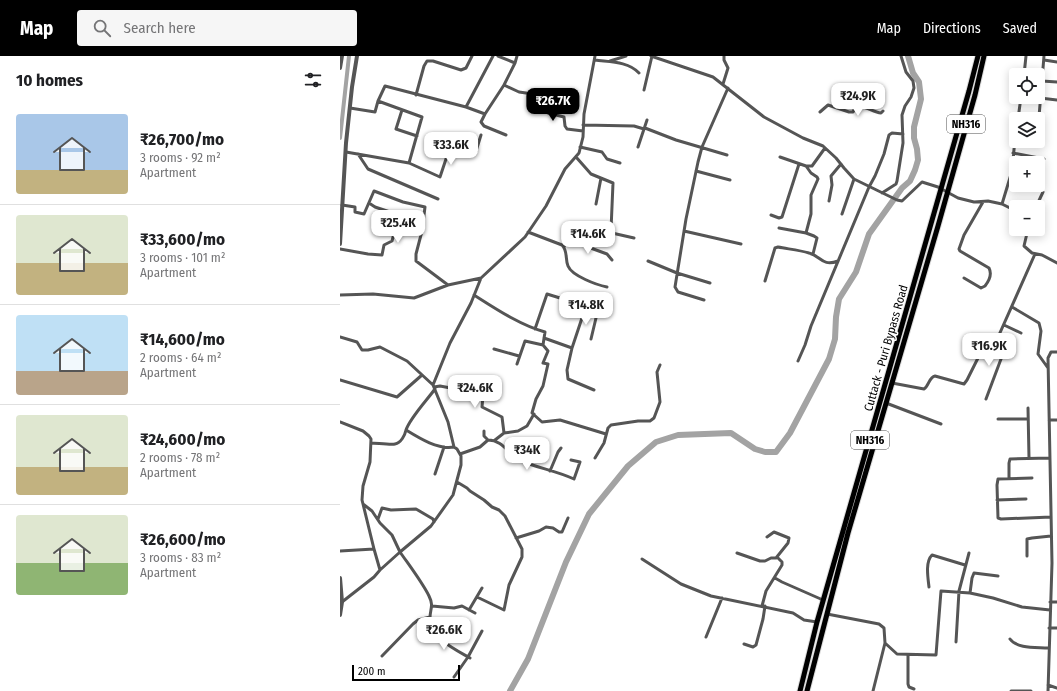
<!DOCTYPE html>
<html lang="en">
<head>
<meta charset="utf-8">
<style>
  body { margin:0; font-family:"Fira Sans Condensed",sans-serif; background:#f6f6f6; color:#202124; height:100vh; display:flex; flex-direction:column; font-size:15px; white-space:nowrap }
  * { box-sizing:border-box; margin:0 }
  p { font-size:13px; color:#757577 }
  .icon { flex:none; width:22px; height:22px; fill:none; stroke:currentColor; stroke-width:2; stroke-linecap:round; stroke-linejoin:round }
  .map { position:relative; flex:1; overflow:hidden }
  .drawer { display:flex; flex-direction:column; background:#fff; width:340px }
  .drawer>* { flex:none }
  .buttons { position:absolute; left:669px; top:12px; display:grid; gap:8px }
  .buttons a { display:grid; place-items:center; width:36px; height:36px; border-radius:4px; background:#fff; box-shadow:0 2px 10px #0003; font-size:20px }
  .scale { position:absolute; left:12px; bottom:10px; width:108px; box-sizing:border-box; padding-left:4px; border:2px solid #000; border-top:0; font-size:11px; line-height:14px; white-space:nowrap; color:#000; -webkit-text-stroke:3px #fff; paint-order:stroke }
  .price { position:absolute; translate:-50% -34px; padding:0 9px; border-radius:8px; background:#fff; color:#222; font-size:13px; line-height:26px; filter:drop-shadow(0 1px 2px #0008) }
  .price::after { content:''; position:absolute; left:50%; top:24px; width:12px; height:9px; margin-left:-6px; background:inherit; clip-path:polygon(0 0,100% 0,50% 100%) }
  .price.on { background:#000; color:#fff }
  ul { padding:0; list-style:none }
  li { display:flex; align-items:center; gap:12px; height:100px; padding:0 16px }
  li+li { border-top:1px solid #e0e0e0 }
  li span { display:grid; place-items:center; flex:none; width:112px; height:80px; border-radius:4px; color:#555 }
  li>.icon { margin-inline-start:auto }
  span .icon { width:48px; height:48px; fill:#fffc; stroke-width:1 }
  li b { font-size:17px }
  h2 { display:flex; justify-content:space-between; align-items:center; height:48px; padding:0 16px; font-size:17px }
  header { display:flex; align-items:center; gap:24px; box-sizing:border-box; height:56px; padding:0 20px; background:#000; color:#fff }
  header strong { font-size:19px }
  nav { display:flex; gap:22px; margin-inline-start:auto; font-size:14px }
  .search { width:280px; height:36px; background:#f6f6f6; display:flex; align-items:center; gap:10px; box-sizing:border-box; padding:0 14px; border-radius:4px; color:#757577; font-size:15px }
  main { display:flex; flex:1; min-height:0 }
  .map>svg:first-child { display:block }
</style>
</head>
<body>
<header>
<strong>Map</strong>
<div class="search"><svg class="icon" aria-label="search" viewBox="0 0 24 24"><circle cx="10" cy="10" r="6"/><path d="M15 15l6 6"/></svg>Search here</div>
<nav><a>Map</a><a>Directions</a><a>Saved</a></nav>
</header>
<main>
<section class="drawer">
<h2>10 homes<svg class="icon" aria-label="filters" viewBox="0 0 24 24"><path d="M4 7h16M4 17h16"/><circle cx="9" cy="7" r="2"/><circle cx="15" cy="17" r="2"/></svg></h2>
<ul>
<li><span style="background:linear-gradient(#a9c7e8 70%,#c2b280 0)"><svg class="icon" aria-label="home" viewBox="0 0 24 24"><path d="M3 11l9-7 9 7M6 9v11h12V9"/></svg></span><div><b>₹26,700/mo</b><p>3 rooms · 92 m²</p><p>Apartment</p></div></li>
<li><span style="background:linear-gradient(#dfe7d0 60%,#c2b280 0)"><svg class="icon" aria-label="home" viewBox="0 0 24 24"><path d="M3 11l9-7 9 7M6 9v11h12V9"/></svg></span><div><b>₹33,600/mo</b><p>3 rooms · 101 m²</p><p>Apartment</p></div></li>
<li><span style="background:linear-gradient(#bfe0f5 70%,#b9a48a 0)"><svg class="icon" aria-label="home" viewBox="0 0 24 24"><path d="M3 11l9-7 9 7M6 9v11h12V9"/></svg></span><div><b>₹14,600/mo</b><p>2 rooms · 64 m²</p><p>Apartment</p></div></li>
<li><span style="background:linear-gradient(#dfe7d0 65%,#c2b280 0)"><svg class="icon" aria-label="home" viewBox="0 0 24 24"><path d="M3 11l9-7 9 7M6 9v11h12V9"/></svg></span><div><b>₹24,600/mo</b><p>2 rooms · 78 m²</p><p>Apartment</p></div></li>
<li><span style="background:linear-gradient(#dfe7d0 60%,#8fb573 0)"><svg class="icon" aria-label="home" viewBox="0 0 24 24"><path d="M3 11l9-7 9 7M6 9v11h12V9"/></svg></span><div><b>₹26,600/mo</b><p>3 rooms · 83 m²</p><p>Apartment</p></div></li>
</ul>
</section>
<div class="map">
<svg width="717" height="635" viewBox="0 0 717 635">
  <rect width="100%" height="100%" fill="#fff"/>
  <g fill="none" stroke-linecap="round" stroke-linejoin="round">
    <!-- canal -->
    <path stroke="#a3a3a3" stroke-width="4" d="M0,82l9,-82"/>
    <!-- river -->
    <path stroke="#a3a3a3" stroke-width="6" d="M170,635l18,-32 38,-97 23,-48 39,-48 28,-24 22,-7 53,-2 24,16 10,3h11l14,-19 39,-74 6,-20 1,-22 3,-18 17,-27 13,-38 33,-46 8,-7 5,-11 3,-10 -1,-11 -3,-11v-11l7,-28 -2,-17 -6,-9 -5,-17"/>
    <defs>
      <path id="trunk" d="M460,635l17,-69 152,-531 9,-35
        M467,635l41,-158 90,-307 37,-131 9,-39"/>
    </defs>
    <!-- trunk casing -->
    <use href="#trunk" stroke="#dbdbdb" stroke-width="7"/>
    <!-- minor -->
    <path stroke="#555" stroke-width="3" d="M158,0l17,7
      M311,0l62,21 51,40 39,21 20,8 13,12 8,10 10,11 43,21 5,1 20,-19 16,5 20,11 16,4 14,-1 14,3 14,7
      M255,4c14,2 33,1 44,13
      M704,4l13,2
      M270,5l16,-5
      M684,19l2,-19
      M702,25l15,1
      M383,28l5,-16 -4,-8v-4
      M164,29l11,-22 2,-7
      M304,34l8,-34
      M76,39l8,-29 3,-5h6l28,9 5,-2 6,-12
      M700,42l17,2
      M38,45l7,-15 81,21 27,-51
      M126,51l19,7 19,-29 15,7 14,2 2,1 5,14 8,4 16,4 1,9 2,3 16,2
      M62,54l-6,19 21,7
      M480,56l8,-7 21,7h4l3,-6c8,-1 17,6 25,7l2,-2
      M145,58l-4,8 3,4 22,9
      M678,63l3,-22
      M243,69l51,1 10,3
      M305,72l31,12 51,15
      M698,73l6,-73
      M240,91l22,5 5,7 13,4
      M298,91l9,-27
      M6,96l63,11 13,-46 -44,-16 -3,11 -25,-4
      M673,97l31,6
      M18,98l10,15 70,30
      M236,101l15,17 22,9 -2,47 1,3 22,5
      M440,101l26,9h6l13,-18
      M69,107l31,14 11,-33 25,7 5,-16
      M356,115l34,9
      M698,123l4,1
      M542,137l14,-9 1,-3 6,-38 -1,-28 3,-9 6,-9 3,-9 -1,-7 -7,-9 -5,-16
      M489,145l3,-16 -1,-9 10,-12
      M256,148l5,-26
      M662,148l10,-33 4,-43
      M2,149l13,2v5l9,2 10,-23 29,11 22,5 -3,24 -6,23v7l32,24
      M696,151l7,-15
      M502,158l12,-35
      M431,159l8,3 3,-1 17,-53
      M439,172l27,5 5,-19v-19l7,-16 -1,-2 -6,-4 -5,-7
      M688,173l-4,17 8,7 10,2 15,8
      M344,175l57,13
      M188,176l34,13c6,6 3,14 6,21 4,10 29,19 39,21
      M466,177l8,3 3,2 -4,16
      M224,191l4,-8 2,-1 7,5 30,11 5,6
      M0,193l28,5 14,1 2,-10 8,-4 7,-26 -24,-8 -6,-4
      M308,205l29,12 33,10
      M624,222l17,10 4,-2c4,-5 7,-12 4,-18l-29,-17 -1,-2 5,-14 19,-33
      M425,225l10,-33 3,-1c10,2 21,3 31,6 12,3 13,14 29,8
      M0,239l33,-1 41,4 34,-13 33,-7
      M134,239c22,14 46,30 71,37l-2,13
      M364,244l-26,-8 -3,-5 11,-68 12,-57 4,-15 26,-59
      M672,251l27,16 2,8 -3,23 10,14
      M243,257l11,3 2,2 -5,21
      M664,269l17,8
      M195,273l12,-35 39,12 -14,42 -28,-10
      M0,281l17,5 5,8h6l12,-3 27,14 26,24
      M232,292l-5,22 1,9 26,11
      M154,293l25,7
      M651,297l44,-99
      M458,305l7,-16 6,-19 58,-139 6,-11 9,-22 5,-19 3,-2 11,1
      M177,308l8,-23 18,4 5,6 -5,12 5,1 -5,22 -7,13 -4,14 10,9 18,-2 46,14
      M0,324l57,17 25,-22
      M552,327l32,6c5,-3 5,-12 11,-13l29,8 3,-4 11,-22
      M94,331l6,-1 42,8 1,2 -1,11 20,10 2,16
      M646,343l21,-56 -3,-5 -4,-4
      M546,347l55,21
      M688,352l1,50
      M658,363h30
      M709,364h8
      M0,366l23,9 6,5 2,3 -1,23 -7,24 -1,14 1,4 9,7 8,12 12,12 8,17 31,-26 22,-31 8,-30v-9l-4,-7 -3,-2 -6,-25 -15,-37 17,-42 21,-40 10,-25 44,-41 21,-31 19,-37 14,-16 4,-16 1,-23 11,-58
      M66,374c13,8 32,20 48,17
      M148,384c15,0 21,15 33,21 17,7 36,10 53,18l6,-17 -9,-2
      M155,384l9,-7 14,-2 9,-5 7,-12
      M31,387c5,0 20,2 24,1 6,-1 10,-9 11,-14 4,-12 21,-30 29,-41
      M120,398l20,-7 8,-7 -4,-4v-5
      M255,402l9,-15 4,-15 3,-3 27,-4h12l4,-3 6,-16 -3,-30 3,-7
      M210,415l8,-19 3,-4
      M95,418l9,-27
      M669,422v-15l1,-4 40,-1
      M692,422l-34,1 -1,6 1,33 3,1 50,-2
      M117,426l10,6 3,3 14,9 8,7 7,3 6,6 17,33v8l-13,28 -5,25 -27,-13
      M657,444l29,-1
      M23,448l11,45
      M38,463l4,-11 9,2 25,-1 17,10 1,3
      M176,482l23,-7 7,-4 7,1 6,4h3l6,-14
      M0,495l34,-2 6,21
      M397,497l23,8h5l6,-3h5l12,-15 1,-5 -15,-6 -7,5
      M687,500v-17l5,-1 19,-2
      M302,503l39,25 30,12 82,17 11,7 13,2
      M435,522l7,4 41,18
      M589,531c-1,-9 -4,-25 3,-32l33,10
      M630,537l2,-15 2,-5 24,3
      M2,546l32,-25 6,-7 20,-18c9,13 22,30 29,44 5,10 1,13 1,22 2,21 24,31 40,40
      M710,546h7
      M92,550l22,2 8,-2 13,7
      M422,550l4,-15 16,-26v-3l-5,-5
      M129,554l13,-22
      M487,558l52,10 5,4 1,15 -12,48
      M709,572h8
      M366,581l16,-39
      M670,583c7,10 27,8 38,9
      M616,586l3,-51 10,-38
      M545,587l12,11 39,1 5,-64 29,2 23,5 29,9 28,3
      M404,588l9,3 3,-2 7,-26 2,-13
      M568,599v29l1,3 5,2
      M42,600l31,-32 5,-4 12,-3
      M114,621l14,-20 14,-26
      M708,629l9,3
      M671,635h20
      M708,635l4,-128 -4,-205 3,-6h6"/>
    <!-- tertiary -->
    <path stroke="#555" stroke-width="4" d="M0,12l2,-12
      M0,188l6,-101 6,-56 5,-31
      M0,522l2,24 -2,13"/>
    <!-- trunk -->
    <use href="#trunk" stroke="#000" stroke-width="5"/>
  </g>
  <g text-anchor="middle" stroke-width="3" stroke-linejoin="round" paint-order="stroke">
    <!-- shield labels -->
    <g fill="#fff" stroke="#4c4c4c" stroke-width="1">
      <rect x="607" y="59" width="38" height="18" rx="3"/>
      <rect x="511" y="375" width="38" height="18" rx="3"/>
    </g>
    <g font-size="11" font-weight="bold" fill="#000">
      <text x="626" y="72">NH316</text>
      <text x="530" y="388">NH316</text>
    </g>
    <!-- street labels -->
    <g font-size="12" fill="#000" stroke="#fff">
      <text transform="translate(546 292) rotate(-74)" y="4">Cuttack - Puri Bypass Road</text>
    </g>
  </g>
</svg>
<div class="buttons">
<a><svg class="icon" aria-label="locate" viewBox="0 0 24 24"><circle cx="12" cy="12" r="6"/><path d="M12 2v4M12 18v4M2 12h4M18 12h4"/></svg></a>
<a><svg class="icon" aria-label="layers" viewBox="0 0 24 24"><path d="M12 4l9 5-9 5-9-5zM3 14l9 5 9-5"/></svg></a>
<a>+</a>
<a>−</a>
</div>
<div class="scale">200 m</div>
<b class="price" style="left:518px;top:61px">₹24.9K</b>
<b class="price on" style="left:213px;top:66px">₹26.7K</b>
<b class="price" style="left:111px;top:110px">₹33.6K</b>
<b class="price" style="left:58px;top:188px">₹25.4K</b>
<b class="price" style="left:248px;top:199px">₹14.6K</b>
<b class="price" style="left:246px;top:270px">₹14.8K</b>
<b class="price" style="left:649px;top:311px">₹16.9K</b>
<b class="price" style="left:135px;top:353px">₹24.6K</b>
<b class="price" style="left:187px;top:415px">₹34K</b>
<b class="price" style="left:104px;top:595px">₹26.6K</b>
</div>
</main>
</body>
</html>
